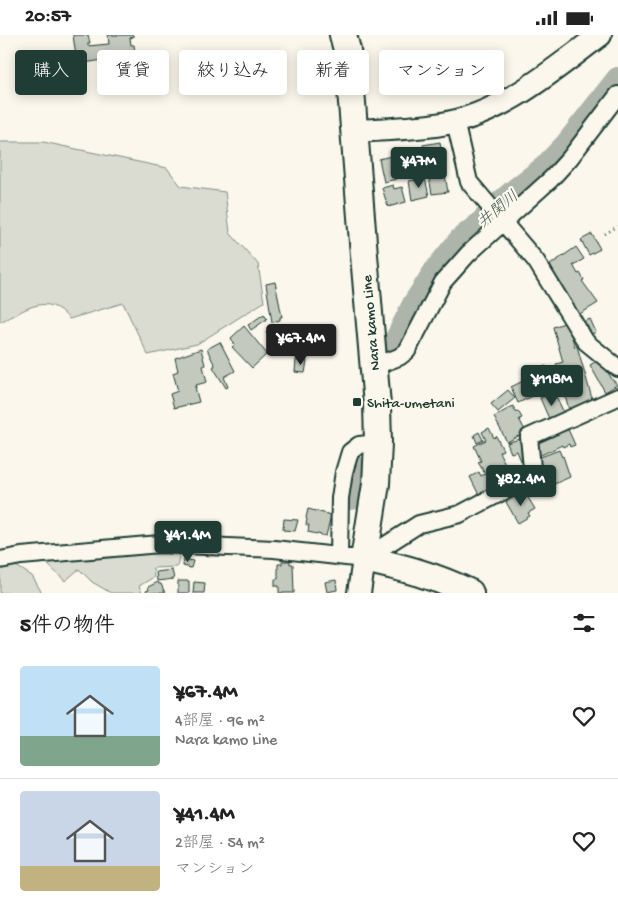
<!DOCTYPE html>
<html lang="ja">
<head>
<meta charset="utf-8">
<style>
  body { margin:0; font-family:"Gochi Hand","Klee One",sans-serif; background:#f6f6f6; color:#222; height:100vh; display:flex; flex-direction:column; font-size:19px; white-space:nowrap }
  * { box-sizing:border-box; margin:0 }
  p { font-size:16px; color:#767676 }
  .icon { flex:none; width:28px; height:28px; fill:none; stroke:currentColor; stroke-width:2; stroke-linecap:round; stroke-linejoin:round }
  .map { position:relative; height:558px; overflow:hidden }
  .sheet { display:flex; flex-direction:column; background:#fff; flex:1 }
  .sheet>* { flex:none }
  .hud { position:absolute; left:15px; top:15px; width:589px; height:45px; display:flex; gap:10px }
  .price { position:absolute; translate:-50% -42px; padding:0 11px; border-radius:5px; background:#1f3d34; color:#fff; font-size:16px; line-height:32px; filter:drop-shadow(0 1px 2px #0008) }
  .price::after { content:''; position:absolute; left:50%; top:30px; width:15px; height:11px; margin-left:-8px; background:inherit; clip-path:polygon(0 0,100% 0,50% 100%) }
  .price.on { background:#222; color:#fff }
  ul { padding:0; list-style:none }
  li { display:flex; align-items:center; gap:15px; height:125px; padding:0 20px }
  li+li { border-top:1px solid #e0e0e0 }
  li span { display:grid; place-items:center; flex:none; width:140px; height:100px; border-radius:5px; color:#555 }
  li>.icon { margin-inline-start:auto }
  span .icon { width:60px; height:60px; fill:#fffc; stroke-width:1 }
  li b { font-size:21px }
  h2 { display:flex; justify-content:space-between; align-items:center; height:60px; padding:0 20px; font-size:21px }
  .chip { padding:0 18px; border-radius:5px; background:#fff; box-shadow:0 2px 12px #0003; font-size:18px; line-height:45px }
  .chip.on { background:#1f3d34; color:#fff }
  .status { display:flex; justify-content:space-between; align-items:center; height:35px; padding:0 25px; background:#fff; direction:ltr }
  .status svg { height:14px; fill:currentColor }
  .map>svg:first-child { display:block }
</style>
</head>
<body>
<div class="status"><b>20:57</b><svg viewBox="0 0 49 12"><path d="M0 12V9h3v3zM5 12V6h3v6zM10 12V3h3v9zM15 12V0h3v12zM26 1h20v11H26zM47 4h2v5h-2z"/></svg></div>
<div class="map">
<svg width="618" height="558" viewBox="0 0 618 558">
  <rect width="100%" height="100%" fill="#fbf7ec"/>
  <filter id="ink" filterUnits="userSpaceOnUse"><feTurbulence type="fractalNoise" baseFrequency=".02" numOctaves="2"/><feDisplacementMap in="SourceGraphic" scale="10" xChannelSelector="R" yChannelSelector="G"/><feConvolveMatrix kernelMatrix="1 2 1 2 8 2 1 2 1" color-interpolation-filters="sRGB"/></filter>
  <g filter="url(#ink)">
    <!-- green -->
    <path fill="#dbdcd1" stroke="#7d8c82" d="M0,107h43l124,26 14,18 44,6 5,41 28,31 6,38 -67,42 -49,11 -25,-52 -54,16c-22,-28 -43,-9 -69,3z
      M107,517h73l-3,15 -24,1 1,9 -15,9 3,7h-31l-19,-11 -13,-13 -14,12 -22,-21z
      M13,529l19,12 10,17h-42v-27z"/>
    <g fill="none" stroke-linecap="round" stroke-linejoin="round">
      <!-- river -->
      <path stroke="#adb4aa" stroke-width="24" d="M392,314l22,-45 22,-34 25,-31 20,-16 17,-18 20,-17 26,-20 23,-24 51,-65
        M352,463l3,-30"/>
    </g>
    <!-- building -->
    <path fill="#c4c9be" stroke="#1f3d34" d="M73,0h15l2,8h-2v3l21,-2 -1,-9h25v2l-3,1 1,7h3l1,9 -19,2v2l-39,6z
      M440,107l4,26 -17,2 -4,-25z
      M420,119l4,19 -19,4 -4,-18z
      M391,121l6,23 -13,3 -5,-23z
      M445,140l3,17 -16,2 -3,-17z
      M425,143l4,18 -17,4 -3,-19z
      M393,150l1,4 8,-2 4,15 -18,5 -6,-19z
      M592,199l8,15 -11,6 -8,-15z
      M576,212l8,12 -11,6 5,9 2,-1 4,7 -2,1 16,22 -23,14 -25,-52z
      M275,247l7,35h-2v3l-8,2 -6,-38z
      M264,279l3,5 -16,11 -3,-5z
      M590,284l6,13 -8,4 -7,-13z
      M567,287l8,25 2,-1 16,56 -24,7 -6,-19 -3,1 -6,-17 4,-2 -2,-8 7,-2 -10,-35z
      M244,291l23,28 -15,14 -20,-21 3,-2 -4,-7z
      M272,292l6,8 -7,5 -5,-8z
      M220,307l15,29 -11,6 4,10 -2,1 -13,-21 2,-1 -8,-17z
      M201,314l4,16 -2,1 4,16 -11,3 1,2h-2l4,15 -25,6 -4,-14 8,-3 -5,-18 5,-2 -3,-13z
      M600,324l13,22h1l3,4 -12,7 -15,-27z
      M296,325l11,1 -2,12 -10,-1z
      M546,331l10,22 -10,5 -2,-2 -26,12 -7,-16 24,-12 -1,-4z
      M508,355l7,8 -17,14 -7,-8z
      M554,357l11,23 -15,6 -10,-23z
      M513,371l3,6 2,-1 4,7 -3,1 7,13 -19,10 -13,-25z
      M567,392l8,18 -5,2 -1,-3 -6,3 -1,-2 -23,11 -4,-9 3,-1 -2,-4z
      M489,393l5,10 2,-2 7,14 -4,2 12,23 4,-2 3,5 -38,19 -10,-20 9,-5 2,4 4,-2 -7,-12 3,-1 -7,-15 12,-6 -4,-8z
      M479,397l4,8 -6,3 -3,-8z
      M519,404l8,21 -4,2 -2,-1 -4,-10 -6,2 -4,-10z
      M559,415l3,7 1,-1 7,21 -18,8 1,3 -15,6 -6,-13 13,-5 -7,-18z
      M524,456l11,18 -7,4 2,3 -12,7 -12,-21z
      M308,474l23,6 -5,21 -18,-4 1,-7h-3l1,-6 -1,-1z
      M284,484l14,1 -3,11 -12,-1z
      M184,524l9,2 -2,7 -8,-2z
      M282,526h8v3h3l1,29h-15v-7h-4v-7h3v-15h4z
      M172,535l2,9 -17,2 -1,-9z
      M336,545l1,10 -10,2 -2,-10z
      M178,546h11v12h-11z
      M158,547l1,2h2l4,9h-18l-1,-2 3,-1 -1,-3z
      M194,547l11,1 -1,10h-11z"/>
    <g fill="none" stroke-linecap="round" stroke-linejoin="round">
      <defs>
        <path id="street" d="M455,86l14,61 67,79 50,81 32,26
          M375,331l24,-9 8,-6 36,-69 25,-28 83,-75 19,-21 48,-63
          M339,521l1,-58 4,-26 6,-20 9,-7 19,-2
          M0,525l21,-4 139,-12 114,5 90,10 55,-35 41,-10 69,-36 3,-10 -3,-31 89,-40"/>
        <path id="secondary" d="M355,96c29,-2 58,-2 87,-7 60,-9 111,-54 158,-89
          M359,558l5,-34"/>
        <path id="primary" d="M343,0l4,15 4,40 13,165 13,150 1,38 -2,41 -12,75c37,8 72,17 106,34"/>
      </defs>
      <!-- street casing -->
      <use href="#street" stroke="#1f3d34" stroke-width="20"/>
      <!-- secondary casing -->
      <use href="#secondary" stroke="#1f3d34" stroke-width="26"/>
      <!-- primary casing -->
      <use href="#primary" stroke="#1f3d34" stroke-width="30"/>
      <!-- path -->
      <path stroke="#1f3d34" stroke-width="2.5" stroke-dasharray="1 4" stroke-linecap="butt" d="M605,199l13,-8"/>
      <!-- street -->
      <use href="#street" stroke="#fbf7ec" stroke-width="16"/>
      <!-- secondary -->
      <use href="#secondary" stroke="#fbf7ec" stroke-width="22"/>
      <!-- primary -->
      <use href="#primary" stroke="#fbf7ec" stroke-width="26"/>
    </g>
  </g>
  <!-- markers -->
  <rect fill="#1f3d34" stroke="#fbf7ec" stroke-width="2" x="352" y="362" width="10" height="10" rx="2.5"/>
  <g text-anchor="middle" stroke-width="4.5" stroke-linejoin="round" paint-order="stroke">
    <!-- street labels -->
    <g font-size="15" fill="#1f3d34" stroke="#fbf7ec">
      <text transform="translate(370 288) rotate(-95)" y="5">Nara kamo Line</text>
    </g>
    <!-- poi labels -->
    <g font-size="15" fill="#1f3d34" stroke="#fbf7ec" text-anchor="start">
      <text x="367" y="372">Shita-umetani</text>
    </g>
    <!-- water labels -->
    <g font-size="16" font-style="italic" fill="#425b52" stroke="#fbf7ec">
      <text transform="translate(497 173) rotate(-40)" y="6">井関川</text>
    </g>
  </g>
</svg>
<b class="price" style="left:419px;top:154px">¥47M</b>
<b class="price on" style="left:301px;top:331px">¥67.4M</b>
<b class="price" style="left:552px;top:372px">¥118M</b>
<b class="price" style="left:521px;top:472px">¥82.4M</b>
<b class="price" style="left:188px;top:528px">¥41.4M</b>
<div class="hud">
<a class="chip on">購入</a>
<a class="chip">賃貸</a>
<a class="chip">絞り込み</a>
<a class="chip">新着</a>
<a class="chip">マンション</a>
</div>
</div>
<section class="sheet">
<h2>5件の物件<svg class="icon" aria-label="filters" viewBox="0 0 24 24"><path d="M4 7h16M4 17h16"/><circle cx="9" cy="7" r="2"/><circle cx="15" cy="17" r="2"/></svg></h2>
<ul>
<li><span style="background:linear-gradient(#bfe0f5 70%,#7fa58c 0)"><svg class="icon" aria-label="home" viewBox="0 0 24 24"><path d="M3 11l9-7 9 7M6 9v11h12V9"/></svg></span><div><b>¥67.4M</b><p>4部屋 · 96 m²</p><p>Nara kamo Line</p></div><svg class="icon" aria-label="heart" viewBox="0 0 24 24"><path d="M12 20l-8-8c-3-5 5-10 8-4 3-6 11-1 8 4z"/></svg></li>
<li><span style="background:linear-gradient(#c9d6e8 75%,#c2b280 0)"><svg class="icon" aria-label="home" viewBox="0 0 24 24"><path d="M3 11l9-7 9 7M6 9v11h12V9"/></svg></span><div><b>¥41.4M</b><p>2部屋 · 54 m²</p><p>マンション</p></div><svg class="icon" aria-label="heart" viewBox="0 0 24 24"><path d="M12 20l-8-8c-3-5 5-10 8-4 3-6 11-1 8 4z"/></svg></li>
</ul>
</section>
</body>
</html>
